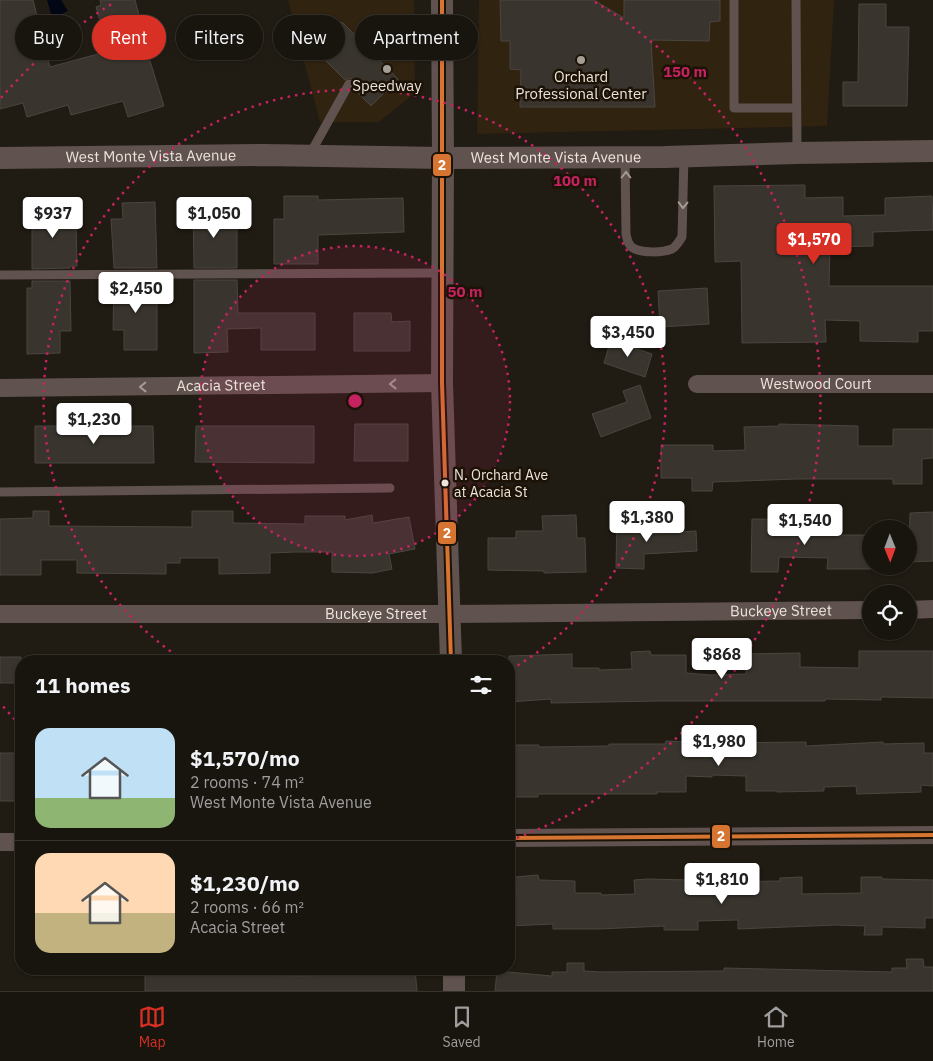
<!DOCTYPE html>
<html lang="en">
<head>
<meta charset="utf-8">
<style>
  body { margin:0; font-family:"IBM Plex Sans",sans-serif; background:#211d17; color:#f1f3f6; height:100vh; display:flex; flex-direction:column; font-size:19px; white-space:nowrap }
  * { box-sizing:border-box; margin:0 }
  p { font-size:16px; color:#9f9e9e }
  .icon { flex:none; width:28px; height:28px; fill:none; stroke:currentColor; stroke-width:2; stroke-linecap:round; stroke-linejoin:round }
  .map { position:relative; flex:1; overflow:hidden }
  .side { position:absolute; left:15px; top:655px; width:500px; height:320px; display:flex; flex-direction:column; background:#18140e; border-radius:20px; box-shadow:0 1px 4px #0004,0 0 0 1px #36332e }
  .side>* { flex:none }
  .guide { position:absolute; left:15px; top:15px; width:500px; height:45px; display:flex; gap:10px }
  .needle { width:32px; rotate:179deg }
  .fabs { position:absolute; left:862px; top:520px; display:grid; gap:10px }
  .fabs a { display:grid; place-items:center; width:55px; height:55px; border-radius:50%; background:#18140e; box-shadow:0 1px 4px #0004,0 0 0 1px #36332e; font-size:25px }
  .price { position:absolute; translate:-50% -42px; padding:0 11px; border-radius:5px; background:#fff; color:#222; font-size:16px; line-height:32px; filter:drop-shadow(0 1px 2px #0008) }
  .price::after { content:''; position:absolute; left:50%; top:30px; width:15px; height:11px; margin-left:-8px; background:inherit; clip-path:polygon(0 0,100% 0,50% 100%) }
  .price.active { background:#d93025; color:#fff }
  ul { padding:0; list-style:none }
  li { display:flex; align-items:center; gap:15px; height:125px; padding:0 20px }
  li+li { border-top:1px solid #36332e }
  li span { display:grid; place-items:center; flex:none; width:140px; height:100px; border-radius:15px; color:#555 }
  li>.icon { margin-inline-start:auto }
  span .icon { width:60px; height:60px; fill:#fffc; stroke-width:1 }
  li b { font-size:21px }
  h2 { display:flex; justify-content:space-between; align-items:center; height:60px; padding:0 20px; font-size:21px }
  .pill { padding:0 18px; border-radius:22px; background:#18140e; box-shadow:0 1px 4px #0004,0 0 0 1px #36332e; font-size:18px; line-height:45px }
  .pill.active { background:#d93025; color:#fff }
  .menu { display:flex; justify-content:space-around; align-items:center; height:70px; border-top:1px solid #36332e; background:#18140e; font-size:14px; color:#9f9e9e }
  .menu a { display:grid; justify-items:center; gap:2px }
  .menu .active { color:#d93025 }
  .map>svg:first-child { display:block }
</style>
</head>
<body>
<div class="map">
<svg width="933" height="991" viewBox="0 0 933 991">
  <rect width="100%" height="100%" fill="#201b13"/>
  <!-- built -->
  <path fill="#302310" d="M288,0h126l1,93 -36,29h-59z
    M479,0h355l-7,126 -350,8z"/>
  <!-- water -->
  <path fill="#030715" d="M47,0h14l7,11 -16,7z"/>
  <!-- building -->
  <path fill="#39352e" stroke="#4b453f" d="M0,0h33l17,67 59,-16 -13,-44 5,-2 -1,-5h35l13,48h-2l18,58 -36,11 -5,-16 -52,14 -3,-10 -41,12 -4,-14 -23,6z
    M500,0h94l30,18v-18h96v21l-10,1 -1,19 -58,-1 4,67h-135l1,-37 -11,-1v-28h-9z
    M859,4h27v23h23l-2,79h-64v-24h15z
    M342,22l23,23 -2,5 1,4 5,2 4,-2 25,25 -27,27 -17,-17 1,-5 -1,-4 -5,-2 -4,2 -31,-31z
    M805,185v13l38,-1v19l42,-1v-17l47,-2 1,34 -60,2v14l-43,1 -1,39h104v45h-15v11l-58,-1v-20l-35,-1 1,22 -84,1 -1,-82 -26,1 -1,-76z
    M284,196h34v4l85,-2 1,34 -86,3v29h-44v-45h10z
    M155,202l2,66h-43l-3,-49h12l-1,-16z
    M66,206v15h10l1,45h-7v2l-38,1v-62z
    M226,206v14h11v48h-43l-1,-61z
    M194,280h43l1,33h77v37h-54v-22l-34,1 1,23 -34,1z
    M32,281h38l1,50h-11v22l-33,1v-66h5z
    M114,281h43v69h-33v-20h-11z
    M707,288l2,36 -49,3 -2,-36z
    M354,313h37l1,9 18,-1v30h-56z
    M611,340l41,14 -7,23 -41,-14z
    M640,385l11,33 -50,19 -9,-23 35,-12 -4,-11z
    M355,424h53v37h-54z
    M779,424l79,2v20h35v-17h40v29l-11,1v25h-29v-5h-96l-84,3 -1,9h-20v-13h-31v-33h52v6l32,-1 -1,-23 35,-1z
    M35,426h118l1,37h-119z
    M196,426h118v37l-119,-1z
    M33,511h16v15l143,1v-16h41v12l72,1v-8h40v4l27,-5 1,8 36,-6 6,32 -26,5 3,15 -19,4 -41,-1v-20h-36l-26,1v20l-51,1v-16h-39v5h-14v11l-89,-1v-13h-36v15h-41v-56l33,-1z
    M933,512v49l-24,1 1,-49z
    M576,515l1,23h8l1,34 -42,1v-2l-56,-1v-32h28v-7h27l-1,-15z
    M617,517h28v17l51,-3 1,20 -53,3v15l-28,-1z
    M752,519l59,1v15h60v34h-44l1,-11 -49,-1 -1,15h-27z
    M650,651l1,4h35v18l25,2 35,-1v-20l54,-1v14l59,1v-17h74v47l-52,-1v3l-56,-1v2h-167l-107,2v-4l-42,3v-46l63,-2v14h27v2l33,-1 -1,-17z
    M0,657h21v26h-21z
    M666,741l46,2 94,-1v4l77,-4v2l41,-1v10h9v33l-12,-1v7l-64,2 -1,-8 -32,1v4l-47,1v-1h-31v-15l-34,-1v2l-26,-1v16h-29v2h-119v3h-23v-17h-6v-35h30v2l70,-1v-2h56z
    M0,753h21v48h-21z
    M538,875l1,5 36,1v12h26v2l34,-1 -1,-14 14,-1 42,1v7h34v-5l56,-1v-3l22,-1v17l59,-1v-16h21v2l51,1v38h-8v10l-43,-1v8h-18l1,-9 -29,-1 -98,4v-9l-40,1v9h-34v-4l-65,3h-46v-5l-44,2v-33h7l-1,-16z
    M906,959h17l1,8h9v24h-438l2,-20 55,5v-4h15v-9h17v8l17,1 123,-1v-3l168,4v-4h15z
    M145,969h99v6l58,1 67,-2 -1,-2 47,-3 2,22h-272z"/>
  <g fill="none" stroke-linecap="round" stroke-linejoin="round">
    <!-- service -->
    <path stroke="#60524e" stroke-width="9" d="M734,0v108h62
      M796,0l1,152
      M369,50l12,-22 61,-8
      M310,154l39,-70
      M625,157l1,77c1,5 2,11 7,14 9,5 29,5 39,1 5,-3 7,-8 10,-12l2,-81
      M0,275l442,-2
      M0,492l390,-4"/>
    <!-- minor -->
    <g stroke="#60524e" stroke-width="18">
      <path id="s1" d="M697,384h236"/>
      <path id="s2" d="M0,388l442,-5"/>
      <path d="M909,610l24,-1"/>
      <path id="s3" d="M0,614h451l420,-4"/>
      <path d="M509,838l424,-3"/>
      <path d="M0,842h21"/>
    </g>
    <!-- tertiary -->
    <g stroke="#60524e" stroke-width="22">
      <path d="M442,0l1,158 -1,225 9,278"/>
      <path id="s4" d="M0,158l265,-3 178,3 222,-1 132,-4 136,-2"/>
      <path d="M454,969v22"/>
    </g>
    <defs>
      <path id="bus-1" d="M442,0v383l9,278
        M509,838l424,-3"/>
    </defs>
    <!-- bus-1 casing -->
    <use href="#bus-1" stroke="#1c1205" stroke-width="8"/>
    <!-- bus-1 -->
    <use href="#bus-1" stroke="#d67432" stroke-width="4"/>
  </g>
  <!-- one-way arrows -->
  <defs><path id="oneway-chevron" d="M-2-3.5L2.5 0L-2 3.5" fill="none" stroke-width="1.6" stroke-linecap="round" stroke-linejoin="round" transform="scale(1.25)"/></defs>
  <g stroke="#a69b94">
    <use href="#oneway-chevron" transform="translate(626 175) rotate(-90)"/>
    <use href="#oneway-chevron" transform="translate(683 205) rotate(91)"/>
    <use href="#oneway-chevron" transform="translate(393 384) rotate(179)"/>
    <use href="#oneway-chevron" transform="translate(143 387) rotate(179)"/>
  </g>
  <!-- distance rings -->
  <circle cx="355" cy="401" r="155" fill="#c42261" fill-opacity=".12"/>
  <g fill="none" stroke="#c42261" stroke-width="2.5" stroke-dasharray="2.5 5">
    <circle cx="355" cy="401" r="155"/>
    <path d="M183 660A311 311 0 1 1 510 670"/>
    <path d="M20 725A466 466 0 0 1 1 704M1 98A466 466 0 0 1 115 2M595 2A466 466 0 0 1 511 840"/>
  </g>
  <!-- markers -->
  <g fill="#a59e95" stroke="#1c1205" stroke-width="2">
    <circle cx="581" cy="60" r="5"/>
    <circle cx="387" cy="69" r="5"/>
  </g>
  <circle fill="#ece4db" stroke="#1c1205" stroke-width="2" cx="445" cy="483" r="4.5"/>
  <g text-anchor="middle" stroke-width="5" stroke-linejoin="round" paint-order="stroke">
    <!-- bus labels -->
    <g font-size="14" fill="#ece4db" stroke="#1c1205" text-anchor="start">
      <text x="454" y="480">N. Orchard Ave<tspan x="454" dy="17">at Acacia St</tspan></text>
    </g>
    <!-- poi labels -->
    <g font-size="15" fill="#ece4db" stroke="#1c1205">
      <text x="581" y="82">Orchard<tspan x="581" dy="17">Professional Center</tspan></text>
      <text x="387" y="91">Speedway</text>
    </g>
    <!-- street labels -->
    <g font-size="15" fill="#ece4db" stroke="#1c1205">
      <text dy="5" stroke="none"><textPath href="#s4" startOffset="151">West Monte Vista Avenue</textPath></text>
      <text dy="5" stroke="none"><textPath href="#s4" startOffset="556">West Monte Vista Avenue</textPath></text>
      <text dy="5" stroke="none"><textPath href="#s1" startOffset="119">Westwood Court</textPath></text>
      <text dy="5" stroke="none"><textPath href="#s2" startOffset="221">Acacia Street</textPath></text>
      <text dy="5" stroke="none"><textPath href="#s3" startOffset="781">Buckeye Street</textPath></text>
      <text dy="5" stroke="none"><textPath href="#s3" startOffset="376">Buckeye Street</textPath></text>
    </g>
  </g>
  <circle cx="355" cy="401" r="8" fill="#c42261" stroke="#1c1205" stroke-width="2.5"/>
  <g font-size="15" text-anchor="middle" font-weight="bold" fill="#c42261" stroke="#1c1205" stroke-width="5" stroke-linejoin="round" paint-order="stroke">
    <text x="685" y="77">150 m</text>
    <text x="575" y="186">100 m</text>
    <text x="465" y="297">50 m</text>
  </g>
  <g stroke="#1c1205" stroke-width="2">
    <rect x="432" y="153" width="20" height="24" rx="5" fill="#d67432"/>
    <rect x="437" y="521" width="20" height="24" rx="5" fill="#d67432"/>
    <rect x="711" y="824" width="20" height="25" rx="5" fill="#d67432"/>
  </g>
  <g font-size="14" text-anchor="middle" font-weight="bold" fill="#fff">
    <text x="442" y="170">2</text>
    <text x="447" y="538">2</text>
    <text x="721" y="841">2</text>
  </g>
</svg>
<div class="fabs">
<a><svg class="needle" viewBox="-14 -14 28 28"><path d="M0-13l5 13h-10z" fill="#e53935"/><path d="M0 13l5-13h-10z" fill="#9f9e9e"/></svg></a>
<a><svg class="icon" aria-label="locate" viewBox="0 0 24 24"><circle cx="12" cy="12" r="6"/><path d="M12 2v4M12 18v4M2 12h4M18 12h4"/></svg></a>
</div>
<b class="price" style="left:53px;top:239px">$937</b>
<b class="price" style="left:214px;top:239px">$1,050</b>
<b class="price active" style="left:814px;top:265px">$1,570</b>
<b class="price" style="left:136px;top:314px">$2,450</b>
<b class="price" style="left:628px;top:358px">$3,450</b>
<b class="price" style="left:94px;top:445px">$1,230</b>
<b class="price" style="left:647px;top:543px">$1,380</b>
<b class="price" style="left:805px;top:546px">$1,540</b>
<b class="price" style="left:722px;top:680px">$868</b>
<b class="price" style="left:719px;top:767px">$1,980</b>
<b class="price" style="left:722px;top:905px">$1,810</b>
<div class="guide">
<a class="pill">Buy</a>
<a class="pill active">Rent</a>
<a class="pill">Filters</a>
<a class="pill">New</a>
<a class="pill">Apartment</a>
</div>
<section class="side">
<h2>11 homes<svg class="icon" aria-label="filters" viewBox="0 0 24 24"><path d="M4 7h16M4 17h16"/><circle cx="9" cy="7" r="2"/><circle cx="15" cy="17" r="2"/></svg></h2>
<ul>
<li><span style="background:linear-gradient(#bfe0f5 70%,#8fb573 0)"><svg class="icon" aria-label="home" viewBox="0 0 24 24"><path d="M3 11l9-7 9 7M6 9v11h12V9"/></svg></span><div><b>$1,570/mo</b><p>2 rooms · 74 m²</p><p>West Monte Vista Avenue</p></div></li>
<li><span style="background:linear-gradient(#ffd9b3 60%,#c2b280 0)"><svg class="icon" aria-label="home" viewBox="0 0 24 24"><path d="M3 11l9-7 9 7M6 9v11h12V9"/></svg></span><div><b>$1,230/mo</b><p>2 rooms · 66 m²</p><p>Acacia Street</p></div></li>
</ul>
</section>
</div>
<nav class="menu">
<a class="active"><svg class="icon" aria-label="map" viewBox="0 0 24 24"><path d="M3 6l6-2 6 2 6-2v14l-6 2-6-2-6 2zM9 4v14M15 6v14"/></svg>Map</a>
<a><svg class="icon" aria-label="saved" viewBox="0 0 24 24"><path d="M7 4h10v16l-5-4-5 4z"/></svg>Saved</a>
<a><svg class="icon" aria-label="home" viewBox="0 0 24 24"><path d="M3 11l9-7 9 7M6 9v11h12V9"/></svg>Home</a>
</nav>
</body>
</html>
